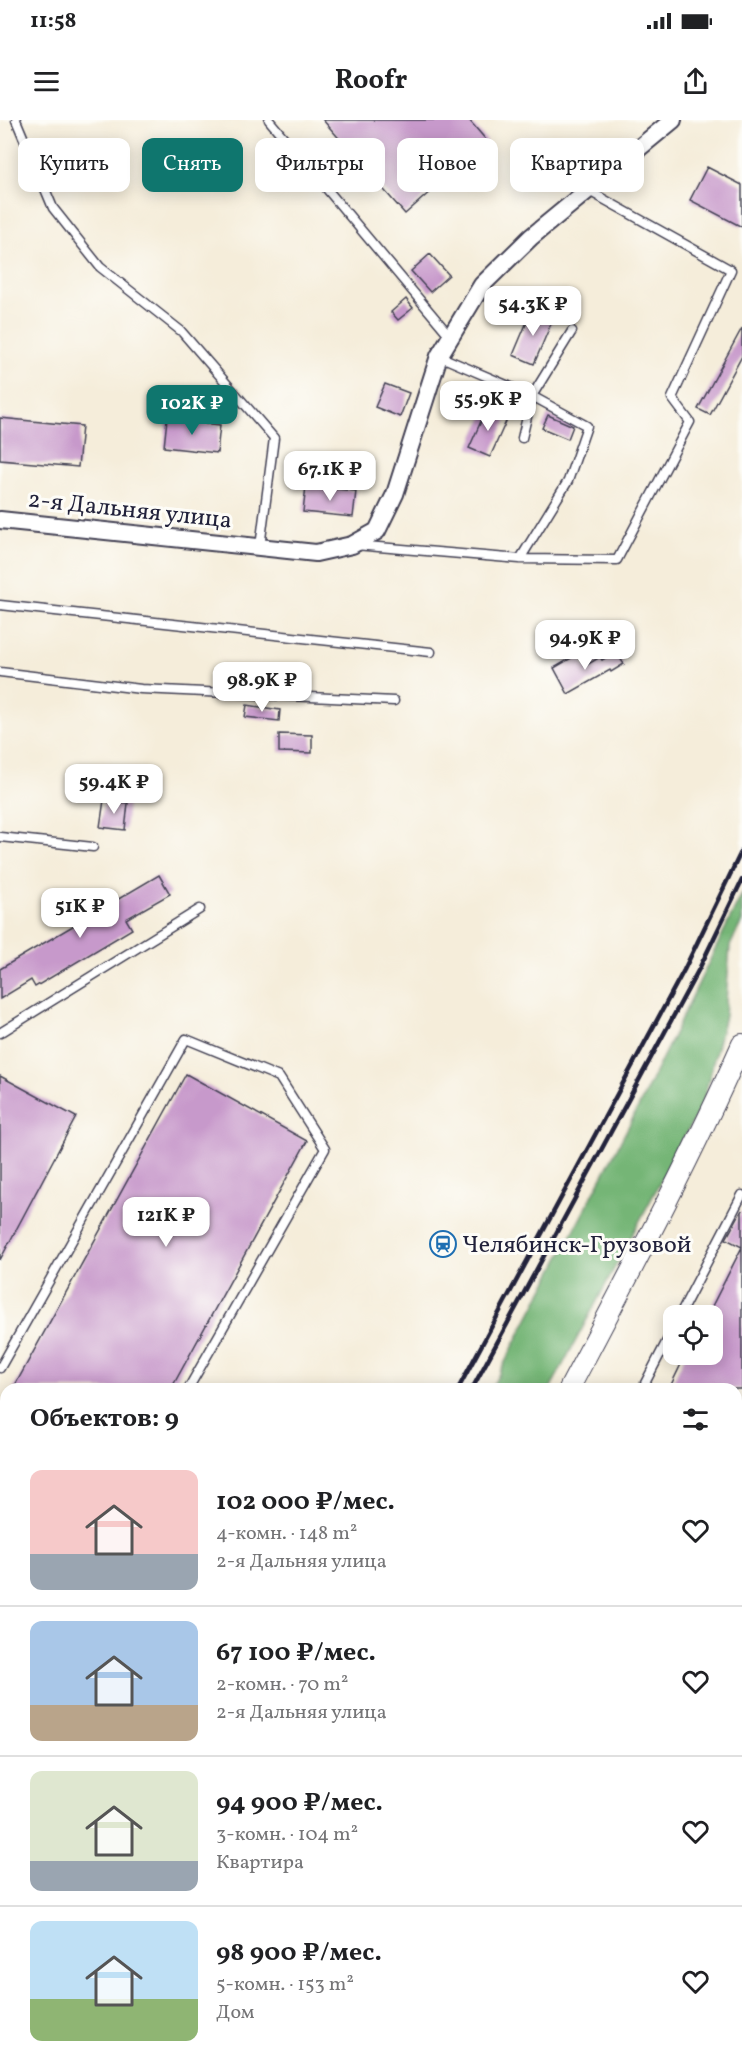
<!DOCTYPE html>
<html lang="ru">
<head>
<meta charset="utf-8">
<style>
  body { margin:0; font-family:Vollkorn,serif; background:#f6f6f6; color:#202124; height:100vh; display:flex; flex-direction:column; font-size:22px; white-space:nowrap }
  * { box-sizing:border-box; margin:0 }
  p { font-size:20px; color:#757577 }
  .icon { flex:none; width:33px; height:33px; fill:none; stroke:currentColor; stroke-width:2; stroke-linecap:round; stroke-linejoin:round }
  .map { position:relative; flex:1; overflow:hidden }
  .side { position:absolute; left:0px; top:1263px; width:742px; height:686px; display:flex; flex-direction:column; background:#fff; border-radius:18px 18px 0 0; box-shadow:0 3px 15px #0003 }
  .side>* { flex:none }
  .banner { position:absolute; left:18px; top:18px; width:706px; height:54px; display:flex; gap:12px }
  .tools { position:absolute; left:663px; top:1185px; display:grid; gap:12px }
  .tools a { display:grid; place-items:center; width:60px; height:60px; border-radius:12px; background:#fff; box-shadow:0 3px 15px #0003; font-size:30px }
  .price { position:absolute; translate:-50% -51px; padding:0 14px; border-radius:12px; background:#fff; color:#222; font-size:20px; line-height:39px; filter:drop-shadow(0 2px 3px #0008) }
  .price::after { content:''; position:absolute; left:50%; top:36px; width:18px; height:14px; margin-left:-9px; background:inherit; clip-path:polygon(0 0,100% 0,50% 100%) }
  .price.current { background:#0f766e; color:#fff }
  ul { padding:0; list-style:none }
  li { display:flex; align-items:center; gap:18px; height:150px; padding:0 30px }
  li+li { border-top:2px solid #e0e0e0 }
  li span { display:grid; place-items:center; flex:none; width:168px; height:120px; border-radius:12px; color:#555 }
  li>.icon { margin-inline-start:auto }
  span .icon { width:72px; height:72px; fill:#fffc; stroke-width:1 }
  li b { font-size:26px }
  h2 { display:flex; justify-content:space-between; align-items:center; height:72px; padding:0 30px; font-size:26px }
  .pill { padding:0 21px; border-radius:12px; background:#fff; box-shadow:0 3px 15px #0003; font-size:21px; line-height:54px }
  .pill.current { background:#0f766e; color:#fff }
  .status { display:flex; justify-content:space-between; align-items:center; height:42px; padding:0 30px; background:#fff; direction:ltr }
  .status svg { height:16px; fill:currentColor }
  header { display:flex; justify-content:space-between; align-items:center; height:78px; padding:0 30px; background:#fff; font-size:27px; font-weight:700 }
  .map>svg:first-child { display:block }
</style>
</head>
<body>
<div class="status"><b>11:58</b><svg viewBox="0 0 49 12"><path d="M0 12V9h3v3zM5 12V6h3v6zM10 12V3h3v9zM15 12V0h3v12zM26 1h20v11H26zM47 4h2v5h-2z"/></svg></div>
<header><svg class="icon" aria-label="menu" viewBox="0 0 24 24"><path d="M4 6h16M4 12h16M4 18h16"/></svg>Roofr<svg class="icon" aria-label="share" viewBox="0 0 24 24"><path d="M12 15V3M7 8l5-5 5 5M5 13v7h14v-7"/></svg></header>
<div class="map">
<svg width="742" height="1948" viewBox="0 0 742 1948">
  <rect width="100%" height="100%" fill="#fdfcf7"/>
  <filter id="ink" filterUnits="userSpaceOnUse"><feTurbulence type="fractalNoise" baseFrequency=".0167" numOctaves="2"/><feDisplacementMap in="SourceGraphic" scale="12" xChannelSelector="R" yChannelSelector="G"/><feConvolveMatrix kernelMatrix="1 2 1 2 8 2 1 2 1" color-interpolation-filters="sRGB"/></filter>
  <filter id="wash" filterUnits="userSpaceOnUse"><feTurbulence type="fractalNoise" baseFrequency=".008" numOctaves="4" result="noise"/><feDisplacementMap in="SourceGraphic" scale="24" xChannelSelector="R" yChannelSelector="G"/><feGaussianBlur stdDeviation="1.35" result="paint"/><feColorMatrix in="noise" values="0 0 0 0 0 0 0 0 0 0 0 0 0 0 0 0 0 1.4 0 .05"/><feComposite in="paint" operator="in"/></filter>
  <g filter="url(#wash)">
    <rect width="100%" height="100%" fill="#f5edda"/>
    <!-- forest -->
    <path fill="#75b576" stroke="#4c6c58" stroke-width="1.5" d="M742,774v27l-12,25 -5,70 -22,86 -153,287h-59l146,-279z
      M108,1943v-1l81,1 -3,5h-82z"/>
    <g id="blocks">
      <!-- building -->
      <path fill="#c799cb" d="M323,0h146l18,21 -82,73z
        M707,47l35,18v42l-52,-27z
        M430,134l19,21 -19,17 -19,-21z
        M406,179l7,9 -15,12 -7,-8z
        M532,190l21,9 -19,45 -21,-9z
        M742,208v28l-32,59 -12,-6z
        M385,264l24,9 -9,24 -25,-10z
        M487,288l21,9 -18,40 -21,-9z
        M548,295l25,11 -5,13 -26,-11z
        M0,298l82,8 -4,41 -78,-7z
        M167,299l53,6 -3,28 -53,-6z
        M306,366l50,5 -3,26 -50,-5z
        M616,532l8,12 -13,8 -1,-2 -42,24 -14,-26 24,-14 7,12 15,-9 2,3z
        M247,585l33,5 -1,11 -34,-4z
        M279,614l33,1v18l-33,-1z
        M104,680l24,3 -3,27 -25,-3z
        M159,755l11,19 -44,25 6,10 -97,58 -4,-7 -31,19v-30z
        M186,954l121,67 -136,248h-158z
        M0,956l76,41 -76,143z
        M742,1090v179h-73l17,-35h26v-38h-5l35,-69 -16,-8z"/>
    </g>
  </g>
  <g filter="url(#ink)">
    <use href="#blocks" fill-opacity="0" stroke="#424053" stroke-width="1.5"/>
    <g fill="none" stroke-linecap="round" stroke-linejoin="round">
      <defs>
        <path id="service" d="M16,0l37,88 47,59 81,64 93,107 -14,109
          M269,0l181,216
          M439,236l93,40 55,30 -19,55 -48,78
          M522,318l10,-42 40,-65
          M355,425l165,14 97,1 73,-138 -18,-24 59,-128 -142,-79
          M0,485l431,47
          M0,552l141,17 253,12
          M0,717l93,10
          M0,913l200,-124
          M679,1196l63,-121
          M0,1248l186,-329 93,38 46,72 -137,240
          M642,1269l32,-62
          M736,1373l6,4
          M0,1462l6,3
          M736,1624l6,-10
          M0,1741l6,-7
          M223,1942l10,6
          M566,1943l4,5"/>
        <path id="minor" d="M0,400l316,33 36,-8 25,-14 18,-37 44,-138 43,-71 49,-48 142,-117"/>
        <path id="tertiary" d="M569,1269c60,-114 121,-228 173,-345
          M202,1948l3,-6"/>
      </defs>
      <!-- service casing -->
      <use href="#service" stroke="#424053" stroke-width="11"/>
      <!-- minor casing -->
      <use href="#minor" stroke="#424053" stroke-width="20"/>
      <!-- tertiary casing -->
      <use href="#tertiary" stroke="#424053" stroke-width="22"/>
      <!-- service -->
      <use href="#service" stroke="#fff" stroke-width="8"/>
      <!-- minor -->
      <use href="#minor" stroke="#fff" stroke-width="16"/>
      <!-- tertiary -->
      <use href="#tertiary" stroke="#fff" stroke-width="20"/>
      <!-- rail -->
      <path stroke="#22223b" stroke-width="4.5" d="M458,1269l226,-419 58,-120
        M472,1269l228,-422 42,-87
        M55,1948l4,-6"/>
    </g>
  </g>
  <!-- icons -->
  <defs>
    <symbol id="station-ring" viewBox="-11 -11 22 22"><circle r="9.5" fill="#fdfcf7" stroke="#1f6fb2" stroke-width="1.5"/><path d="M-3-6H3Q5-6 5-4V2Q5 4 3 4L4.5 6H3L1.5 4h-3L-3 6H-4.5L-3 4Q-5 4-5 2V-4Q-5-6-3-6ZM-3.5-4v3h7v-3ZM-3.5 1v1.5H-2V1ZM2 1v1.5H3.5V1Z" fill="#1f6fb2"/></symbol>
  </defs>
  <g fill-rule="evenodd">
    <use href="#station-ring" x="428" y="1109" width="30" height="30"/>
  </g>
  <g text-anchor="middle" stroke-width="6" stroke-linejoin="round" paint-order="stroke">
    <!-- street labels -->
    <g font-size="24" fill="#22223b" stroke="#fdfcf7">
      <text transform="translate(130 389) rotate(6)" y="8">2-я Дальняя улица</text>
    </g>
    <!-- poi labels -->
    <g font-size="24" fill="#22223b" stroke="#fdfcf7" text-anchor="start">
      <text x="462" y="1132">Челябинск-Грузовой</text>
    </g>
  </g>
</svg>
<div class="tools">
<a><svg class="icon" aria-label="locate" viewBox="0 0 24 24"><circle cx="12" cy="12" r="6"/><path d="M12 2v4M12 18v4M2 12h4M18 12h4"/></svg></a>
</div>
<b class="price" style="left:533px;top:217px">54.3K ₽</b>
<b class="price" style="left:488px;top:312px">55.9K ₽</b>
<b class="price current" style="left:192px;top:316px">102K ₽</b>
<b class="price" style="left:330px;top:382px">67.1K ₽</b>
<b class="price" style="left:585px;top:551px">94.9K ₽</b>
<b class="price" style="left:262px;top:593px">98.9K ₽</b>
<b class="price" style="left:114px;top:695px">59.4K ₽</b>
<b class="price" style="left:80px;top:819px">51K ₽</b>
<b class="price" style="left:166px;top:1128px">121K ₽</b>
<div class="banner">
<a class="pill">Купить</a>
<a class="pill current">Снять</a>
<a class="pill">Фильтры</a>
<a class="pill">Новое</a>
<a class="pill">Квартира</a>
</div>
<section class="side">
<h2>Объектов: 9<svg class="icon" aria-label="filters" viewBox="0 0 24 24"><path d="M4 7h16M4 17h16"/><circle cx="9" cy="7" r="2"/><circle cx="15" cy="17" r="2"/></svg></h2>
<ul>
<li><span style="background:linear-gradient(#f6c9c9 70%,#9aa5b1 0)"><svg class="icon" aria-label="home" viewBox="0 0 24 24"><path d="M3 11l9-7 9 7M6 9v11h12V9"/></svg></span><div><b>102 000 ₽/мес.</b><p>4-комн. · 148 m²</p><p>2-я Дальняя улица</p></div><svg class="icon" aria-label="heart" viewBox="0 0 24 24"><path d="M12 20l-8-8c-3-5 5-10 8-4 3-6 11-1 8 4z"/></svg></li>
<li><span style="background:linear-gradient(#a9c7e8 70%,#b9a48a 0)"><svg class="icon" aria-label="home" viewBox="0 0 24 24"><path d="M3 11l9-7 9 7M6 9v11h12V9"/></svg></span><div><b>67 100 ₽/мес.</b><p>2-комн. · 70 m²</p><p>2-я Дальняя улица</p></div><svg class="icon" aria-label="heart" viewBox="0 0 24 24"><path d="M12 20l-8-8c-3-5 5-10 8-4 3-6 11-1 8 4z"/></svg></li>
<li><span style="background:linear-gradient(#dfe7d0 75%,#9aa5b1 0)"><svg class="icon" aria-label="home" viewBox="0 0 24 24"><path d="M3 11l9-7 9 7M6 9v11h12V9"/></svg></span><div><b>94 900 ₽/мес.</b><p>3-комн. · 104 m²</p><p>Квартира</p></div><svg class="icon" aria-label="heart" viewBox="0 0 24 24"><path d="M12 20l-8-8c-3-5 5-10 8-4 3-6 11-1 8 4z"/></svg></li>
<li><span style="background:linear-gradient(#bfe0f5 65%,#8fb573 0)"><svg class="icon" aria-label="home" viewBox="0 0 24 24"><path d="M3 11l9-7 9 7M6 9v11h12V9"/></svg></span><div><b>98 900 ₽/мес.</b><p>5-комн. · 153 m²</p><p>Дом</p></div><svg class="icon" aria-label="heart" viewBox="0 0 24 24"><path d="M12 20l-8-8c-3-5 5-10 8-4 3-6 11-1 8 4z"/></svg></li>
</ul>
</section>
</div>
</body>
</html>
